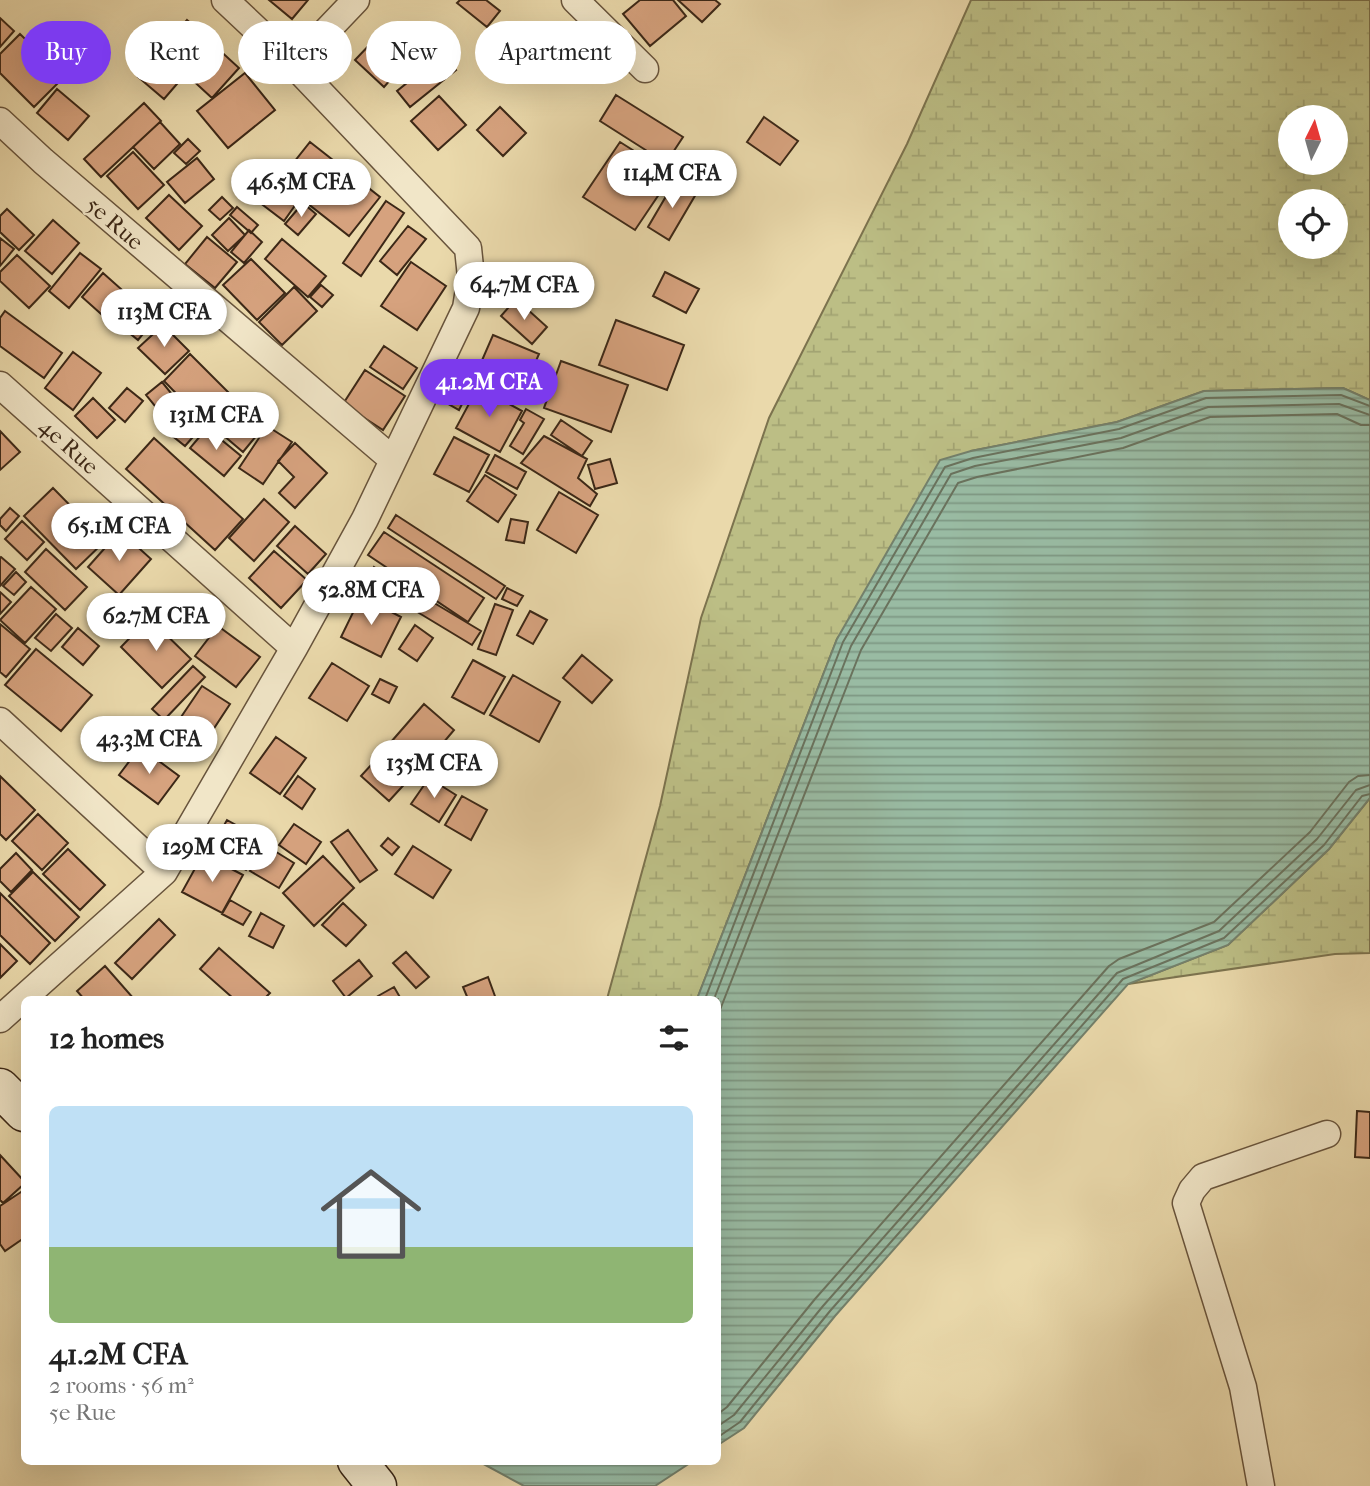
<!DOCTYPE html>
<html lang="en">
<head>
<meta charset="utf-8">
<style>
  body { margin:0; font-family:"IM FELL French Canon",serif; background:#f2f2f2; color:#222; height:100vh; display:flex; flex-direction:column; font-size:26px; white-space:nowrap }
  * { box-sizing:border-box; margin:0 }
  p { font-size:23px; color:#767676 }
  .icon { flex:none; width:38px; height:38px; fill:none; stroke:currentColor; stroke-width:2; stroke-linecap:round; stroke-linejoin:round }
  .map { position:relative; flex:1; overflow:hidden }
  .side { position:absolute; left:21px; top:996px; width:700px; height:469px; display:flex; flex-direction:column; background:#fff; border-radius:10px; box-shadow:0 7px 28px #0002 }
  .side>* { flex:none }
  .hud { position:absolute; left:21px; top:21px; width:700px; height:63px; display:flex; gap:14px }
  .needle { width:46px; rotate:5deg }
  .fabs { position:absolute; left:1278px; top:105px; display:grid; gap:14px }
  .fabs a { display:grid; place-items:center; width:70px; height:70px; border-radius:50%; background:#fff; box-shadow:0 7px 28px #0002; font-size:35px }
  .price { position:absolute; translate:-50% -60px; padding:0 16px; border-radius:24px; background:#fff; color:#222; font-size:23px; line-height:46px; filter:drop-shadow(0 2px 4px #0008) }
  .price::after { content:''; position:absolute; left:50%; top:42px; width:21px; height:16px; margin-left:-10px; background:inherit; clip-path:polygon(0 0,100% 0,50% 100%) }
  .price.selected { background:#7c3aed; color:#fff }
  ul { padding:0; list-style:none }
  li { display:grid; align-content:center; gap:14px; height:371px; padding:0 28px }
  li span { display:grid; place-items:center; height:217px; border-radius:10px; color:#555 }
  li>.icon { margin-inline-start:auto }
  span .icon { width:126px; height:126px; fill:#fffc; stroke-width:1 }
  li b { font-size:30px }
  h2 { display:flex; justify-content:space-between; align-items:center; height:84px; padding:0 28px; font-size:30px }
  .chip { padding:0 24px; border-radius:32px; background:#fff; box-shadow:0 7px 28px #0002; font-size:24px; line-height:63px }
  .chip.selected { background:#7c3aed; color:#fff }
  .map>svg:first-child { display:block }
</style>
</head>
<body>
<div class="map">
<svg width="1370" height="1486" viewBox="0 0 1370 1486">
  <defs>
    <pattern id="wetland-marsh" width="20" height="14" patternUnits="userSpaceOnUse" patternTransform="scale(1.75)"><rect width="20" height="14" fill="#bcbe85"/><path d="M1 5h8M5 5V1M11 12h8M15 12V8" fill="none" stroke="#a2a372"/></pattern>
    <pattern id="water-rules" width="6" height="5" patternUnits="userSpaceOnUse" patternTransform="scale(1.75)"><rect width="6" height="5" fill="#99bba3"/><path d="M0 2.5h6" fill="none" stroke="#7e9884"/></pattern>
  </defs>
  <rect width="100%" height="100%" fill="#ead9ab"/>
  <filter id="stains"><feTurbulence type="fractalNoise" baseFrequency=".00286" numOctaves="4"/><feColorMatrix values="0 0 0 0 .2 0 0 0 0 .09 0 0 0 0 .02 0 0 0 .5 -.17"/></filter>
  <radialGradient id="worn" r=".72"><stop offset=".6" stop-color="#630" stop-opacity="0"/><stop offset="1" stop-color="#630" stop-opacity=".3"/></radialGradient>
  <!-- wetland -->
  <path fill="url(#wetland-marsh)" stroke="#7c734e" stroke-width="2" fill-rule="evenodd" d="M971,0h399v400l-27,-12 -139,3 -87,31 -146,29 -134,188 -140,360h-90l53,-193 41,-188 68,-200 138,-274zM1290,117h45v46h-45zM1290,201h45v46h-45z
    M1370,798v155l-35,1 -207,30 100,-39 101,-96z"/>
  <!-- water -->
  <path fill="url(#water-rules)" stroke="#74806b" stroke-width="2" d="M1343,388l27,12v398l-41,51 -101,96 -100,39 -293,332 -91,112 -26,17v-446h-21l140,-360 103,-179 31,-9 146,-29 87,-31z
    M478,1461h215l-38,25h-131z"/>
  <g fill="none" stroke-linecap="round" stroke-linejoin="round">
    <!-- shore -->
    <path stroke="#6a725d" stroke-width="2" d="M705,999l138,-357 102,-175 28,-9 146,-29 87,-31 135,-3 29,11
      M714,999l137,-353 100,-172 24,-8 146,-28 87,-31 131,-3 31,11
      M718,1015l143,-365 97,-167 19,-6 146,-29 87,-31 127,-3 24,11h9
      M718,1414l9,-7 88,-108 294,-333 10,-7 95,-37 96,-90 39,-50 9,-6 12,-1
      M718,1426l16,-11 89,-109 294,-333 102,-42 98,-92 39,-49 14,-5
      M718,1437l22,-15 90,-111 293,-332 101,-41 100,-93 38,-49 8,-2"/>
  </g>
  <!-- building -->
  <path fill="#d6a27e" stroke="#3c2817" stroke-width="2" d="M269,0h39l-16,19z
    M460,0h26l14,11 -13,16 -30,-24z
    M640,0h33l13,16 -36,30 -27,-32z
    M678,0h37l5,4 -18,18z
    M0,18l14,13 -14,16z
    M187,20l26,22 -49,57 -26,-22z
    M20,34l44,43 -30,30 -34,-34v-19z
    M377,37l28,26 -21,24 -29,-27z
    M215,46l24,22 -27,30 -24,-22z
    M443,54l13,16 -46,37 -13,-16z
    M245,73l30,37 -47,38 -31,-37z
    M57,89l32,27 -21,24 -31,-27z
    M616,95l67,42 -17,26 -66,-42z
    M439,96l27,29 -28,25 -27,-29z
    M144,103l17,18 -60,56 -17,-18z
    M500,107l26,26 -23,23 -26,-26z
    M764,117l34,24 -18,24 -33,-23z
    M160,122l20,22 -26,25 -21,-22z
    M188,139l12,12 -14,13 -12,-11z
    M310,142l70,55 -31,39 -70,-55z
    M620,142l52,33 -37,55 -52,-33z
    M133,152l31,33 -26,24 -31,-33z
    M197,158l17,21 -29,24 -18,-21z
    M675,181l21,13 -27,46 -21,-13z
    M268,183l28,21 -12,17 -29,-22z
    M169,195l33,31 -23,24 -33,-32z
    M222,197l11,11 -13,12 -11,-10z
    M386,201l18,12 -43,63 -18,-13z
    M303,203l13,11 -18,21 -13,-11z
    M237,207l21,18 -7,8 -21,-18z
    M7,209l27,26 -15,15 -19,-18v-16z
    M229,218l16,17 -17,16 -16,-16z
    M53,220l26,23 -27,31 -27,-23z
    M408,226l18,13 -29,36 -17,-14z
    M249,230l13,12 -18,21 -13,-11z
    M207,237l30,25 -22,26 -30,-24z
    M0,238l14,11 -14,17z
    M282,239l44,37 -18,21 -43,-38z
    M80,253l21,16 -32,39 -20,-17z
    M17,255l33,31 -21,22 -29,-27v-9z
    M251,259l34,34 -28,27 -34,-35z
    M411,262l35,24 -29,44 -36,-24z
    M665,272l34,17 -13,24 -33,-17z
    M103,273l27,24 -21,24 -27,-24z
    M321,285l12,10 -11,12 -12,-10z
    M294,287l23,24 -35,34 -23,-23z
    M137,296l23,17 -22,27 -22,-18z
    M516,299l31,28 -15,17 -31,-28z
    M5,311l57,42 -18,25 -44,-32v-28z
    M616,320l68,25 -17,45 -68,-25z
    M163,325l26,26 -24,23 -27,-26z
    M493,335l46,19 -20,46 -46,-19z
    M384,346l33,22 -14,21 -33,-22z
    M73,352l28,21 -28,37 -28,-22z
    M190,354l40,40 -27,27 -39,-40z
    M561,361l67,24 -17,47 -67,-24z
    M365,370l40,26 -22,34 -40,-26z
    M458,377l14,7 -13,26 -14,-8z
    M162,382l22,27 -16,13 -22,-27z
    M478,387l44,24 -22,41 -44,-24z
    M127,388l16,13 -18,21 -16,-14z
    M233,397l33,27 -23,28 -33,-28z
    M93,398l22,22 -18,18 -22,-22z
    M526,409l18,10 -21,35 -13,-8 14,-23 -4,-3z
    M180,413l19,17 -14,16 -20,-16z
    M561,420l31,21 -10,15 -31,-21z
    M267,426l25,16 -29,42 -24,-16z
    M207,428l34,28 -17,20 -34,-28z
    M0,431l20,21 -20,18z
    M544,436l43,23 -9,19 19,16 -7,12 -69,-43z
    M454,437l35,18 -20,37 -35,-18z
    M154,438l89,81 -28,31 -89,-81z
    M295,443l32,30 -32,35 -16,-15 15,-16 -16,-16z
    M495,455l31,17 -9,17 -31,-17z
    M610,459l7,24 -22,6 -7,-24z
    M485,475l31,20 -18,27 -31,-21z
    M53,488l52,53 -29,28 -52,-53z
    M559,492l39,23 -22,38 -39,-23z
    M264,499l25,23 -35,39 -25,-23z
    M10,508l9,8 -13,15 -6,-6v-6z
    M396,515l109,71 -9,13 -108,-71z
    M511,519l17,3 -4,21 -18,-3z
    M22,521l22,21 -17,18 -22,-21z
    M295,526l31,28 -18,20 -31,-28z
    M120,531l31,28 -32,36 -31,-28z
    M384,532l100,66 -16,24 -100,-67z
    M46,549l41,38 -22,23 -40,-38z
    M274,551l33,29 -26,28 -32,-30z
    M1,557l14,12 -15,17v-28z
    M374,567l107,64 -9,14 -106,-64z
    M16,572l10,10 -12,13 -11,-9z
    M31,587l25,22 -31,34 -25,-23z
    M507,588l16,8 -6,10 -15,-7z
    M0,592l11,10 -11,12z
    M361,596l40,21 -20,40 -40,-20z
    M495,604l18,6 -17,45 -18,-6z
    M530,611l17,9 -14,24 -16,-9z
    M56,614l16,14 -21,23 -16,-13z
    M149,618l42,41 -29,29 -41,-41z
    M0,624l30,25 -24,28 -6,-5z
    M415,625l18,13 -16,23 -18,-12z
    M218,626l42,31 -24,30 -41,-31z
    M78,628l21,18 -16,19 -21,-18z
    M36,649l56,46 -31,36 -56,-46z
    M582,655l30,25 -20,23 -29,-25z
    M473,660l32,17 -21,37 -32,-17z
    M332,663l37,23 -22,35 -38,-23z
    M193,666l12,11 -41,43 -12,-11z
    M513,675l47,27 -21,40 -49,-27z
    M380,679l17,8 -8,16 -17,-9z
    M202,686l28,18 -27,41 -28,-19z
    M424,704l30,26 -32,38 -31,-26z
    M276,737l30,21 -26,36 -30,-21z
    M140,747l39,29 -21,28 -39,-29z
    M383,752l28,25 -22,24 -28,-25z
    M0,776l35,34 -29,30 -6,-6z
    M298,776l17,13 -13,20 -18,-13z
    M429,778l27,17 -17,27 -28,-18z
    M462,796l25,14 -16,30 -26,-15z
    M38,814l30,29 -26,27 -30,-29z
    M227,820l36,20 -17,30 -36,-20z
    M294,824l27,18 -15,22 -27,-19z
    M348,830l29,40 -17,12 -29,-40z
    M388,838l11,9 -7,8 -11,-9z
    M192,840l14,11 -11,16 -15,-11z
    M265,845l29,18 -15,25 -29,-17z
    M413,846l38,24 -18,28 -38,-24z
    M68,849l37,36 -25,25 -37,-36z
    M16,853l16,17 -21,22 -11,-11v-12z
    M203,854l40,21 -21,38 -40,-21z
    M323,856l31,32 -40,38 -31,-33z
    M33,872l46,45 -24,24 -46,-45z
    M0,893l50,50 -20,21 -30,-29z
    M230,900l21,12 -8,13 -21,-11z
    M343,903l23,22 -20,21 -24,-21z
    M261,913l23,13 -11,22 -24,-12z
    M159,919l16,16 -43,44 -17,-16z
    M0,944l17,17 -17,17z
    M219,948l51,45 -6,6h-30l-34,-30z
    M406,952l23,25 -13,11 -23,-25z
    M359,960l13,16 -26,22 -13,-17z
    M105,966l29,33h-50l-7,-8z
    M488,977l8,22h-28l-5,-12z
    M394,987l7,12h-21l-2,-3z
    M1357,1111l13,1v46l-15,-1z
    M0,1155l24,26v3l-21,19 -3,-3z
    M24,1190v48l-19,13 -5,-7v-38z"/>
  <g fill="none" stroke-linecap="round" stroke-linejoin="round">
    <defs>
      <path id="street" d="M575,0l70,69
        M294,65l62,-65
        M0,121l43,40 349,298
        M0,385l294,263
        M0,721l164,151
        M0,1019l164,-147 130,-224 71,-129 101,-211 5,-31 -3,-29 -174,-183 -69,-65
        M1261,1486l-18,-99 -57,-184 6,-13 11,-13 124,-43"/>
      <path id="secondary" d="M0,1088l24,24
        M357,1461l20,25"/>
    </defs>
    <!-- street casing -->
    <use href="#street" stroke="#68543c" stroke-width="29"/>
    <!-- secondary casing -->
    <use href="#secondary" stroke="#3c2817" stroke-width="41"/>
    <!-- street -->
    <use href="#street" stroke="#f1e6c8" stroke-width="26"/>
    <!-- secondary -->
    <use href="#secondary" stroke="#f1e6c8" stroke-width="38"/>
  </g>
  <g text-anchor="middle" stroke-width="5" stroke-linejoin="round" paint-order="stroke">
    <!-- street labels -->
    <g font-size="23" fill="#3c2817" stroke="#f1e6c8">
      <text transform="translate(115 223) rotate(41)" y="8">5e Rue</text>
      <text transform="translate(69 446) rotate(42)" y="8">4e Rue</text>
    </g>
  </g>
  <rect width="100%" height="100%" filter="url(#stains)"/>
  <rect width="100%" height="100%" fill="url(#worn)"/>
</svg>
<div class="fabs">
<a><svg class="needle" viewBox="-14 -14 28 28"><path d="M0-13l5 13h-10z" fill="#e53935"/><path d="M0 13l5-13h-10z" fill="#767676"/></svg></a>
<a><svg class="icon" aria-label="locate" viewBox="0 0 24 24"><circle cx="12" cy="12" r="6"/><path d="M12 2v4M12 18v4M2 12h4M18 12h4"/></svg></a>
</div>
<b class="price" style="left:672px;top:210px">114M CFA</b>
<b class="price" style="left:301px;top:219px">46.5M CFA</b>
<b class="price" style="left:524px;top:322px">64.7M CFA</b>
<b class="price" style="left:164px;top:349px">113M CFA</b>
<b class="price selected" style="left:489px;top:419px">41.2M CFA</b>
<b class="price" style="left:216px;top:452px">131M CFA</b>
<b class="price" style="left:119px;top:563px">65.1M CFA</b>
<b class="price" style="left:371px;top:627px">52.8M CFA</b>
<b class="price" style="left:156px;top:653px">62.7M CFA</b>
<b class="price" style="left:149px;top:776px">43.3M CFA</b>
<b class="price" style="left:434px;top:800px">135M CFA</b>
<b class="price" style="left:212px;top:884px">129M CFA</b>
<div class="hud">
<a class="chip selected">Buy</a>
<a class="chip">Rent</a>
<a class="chip">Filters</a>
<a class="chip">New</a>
<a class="chip">Apartment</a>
</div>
<section class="side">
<h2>12 homes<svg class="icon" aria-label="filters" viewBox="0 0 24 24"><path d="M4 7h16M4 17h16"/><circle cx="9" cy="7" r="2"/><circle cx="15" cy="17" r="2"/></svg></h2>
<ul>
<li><span style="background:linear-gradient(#bfe0f5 65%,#8fb573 0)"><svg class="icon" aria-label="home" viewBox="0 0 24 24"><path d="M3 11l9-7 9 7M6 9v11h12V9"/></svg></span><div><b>41.2M CFA</b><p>2 rooms · 56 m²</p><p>5e Rue</p></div></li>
</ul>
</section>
</div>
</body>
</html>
